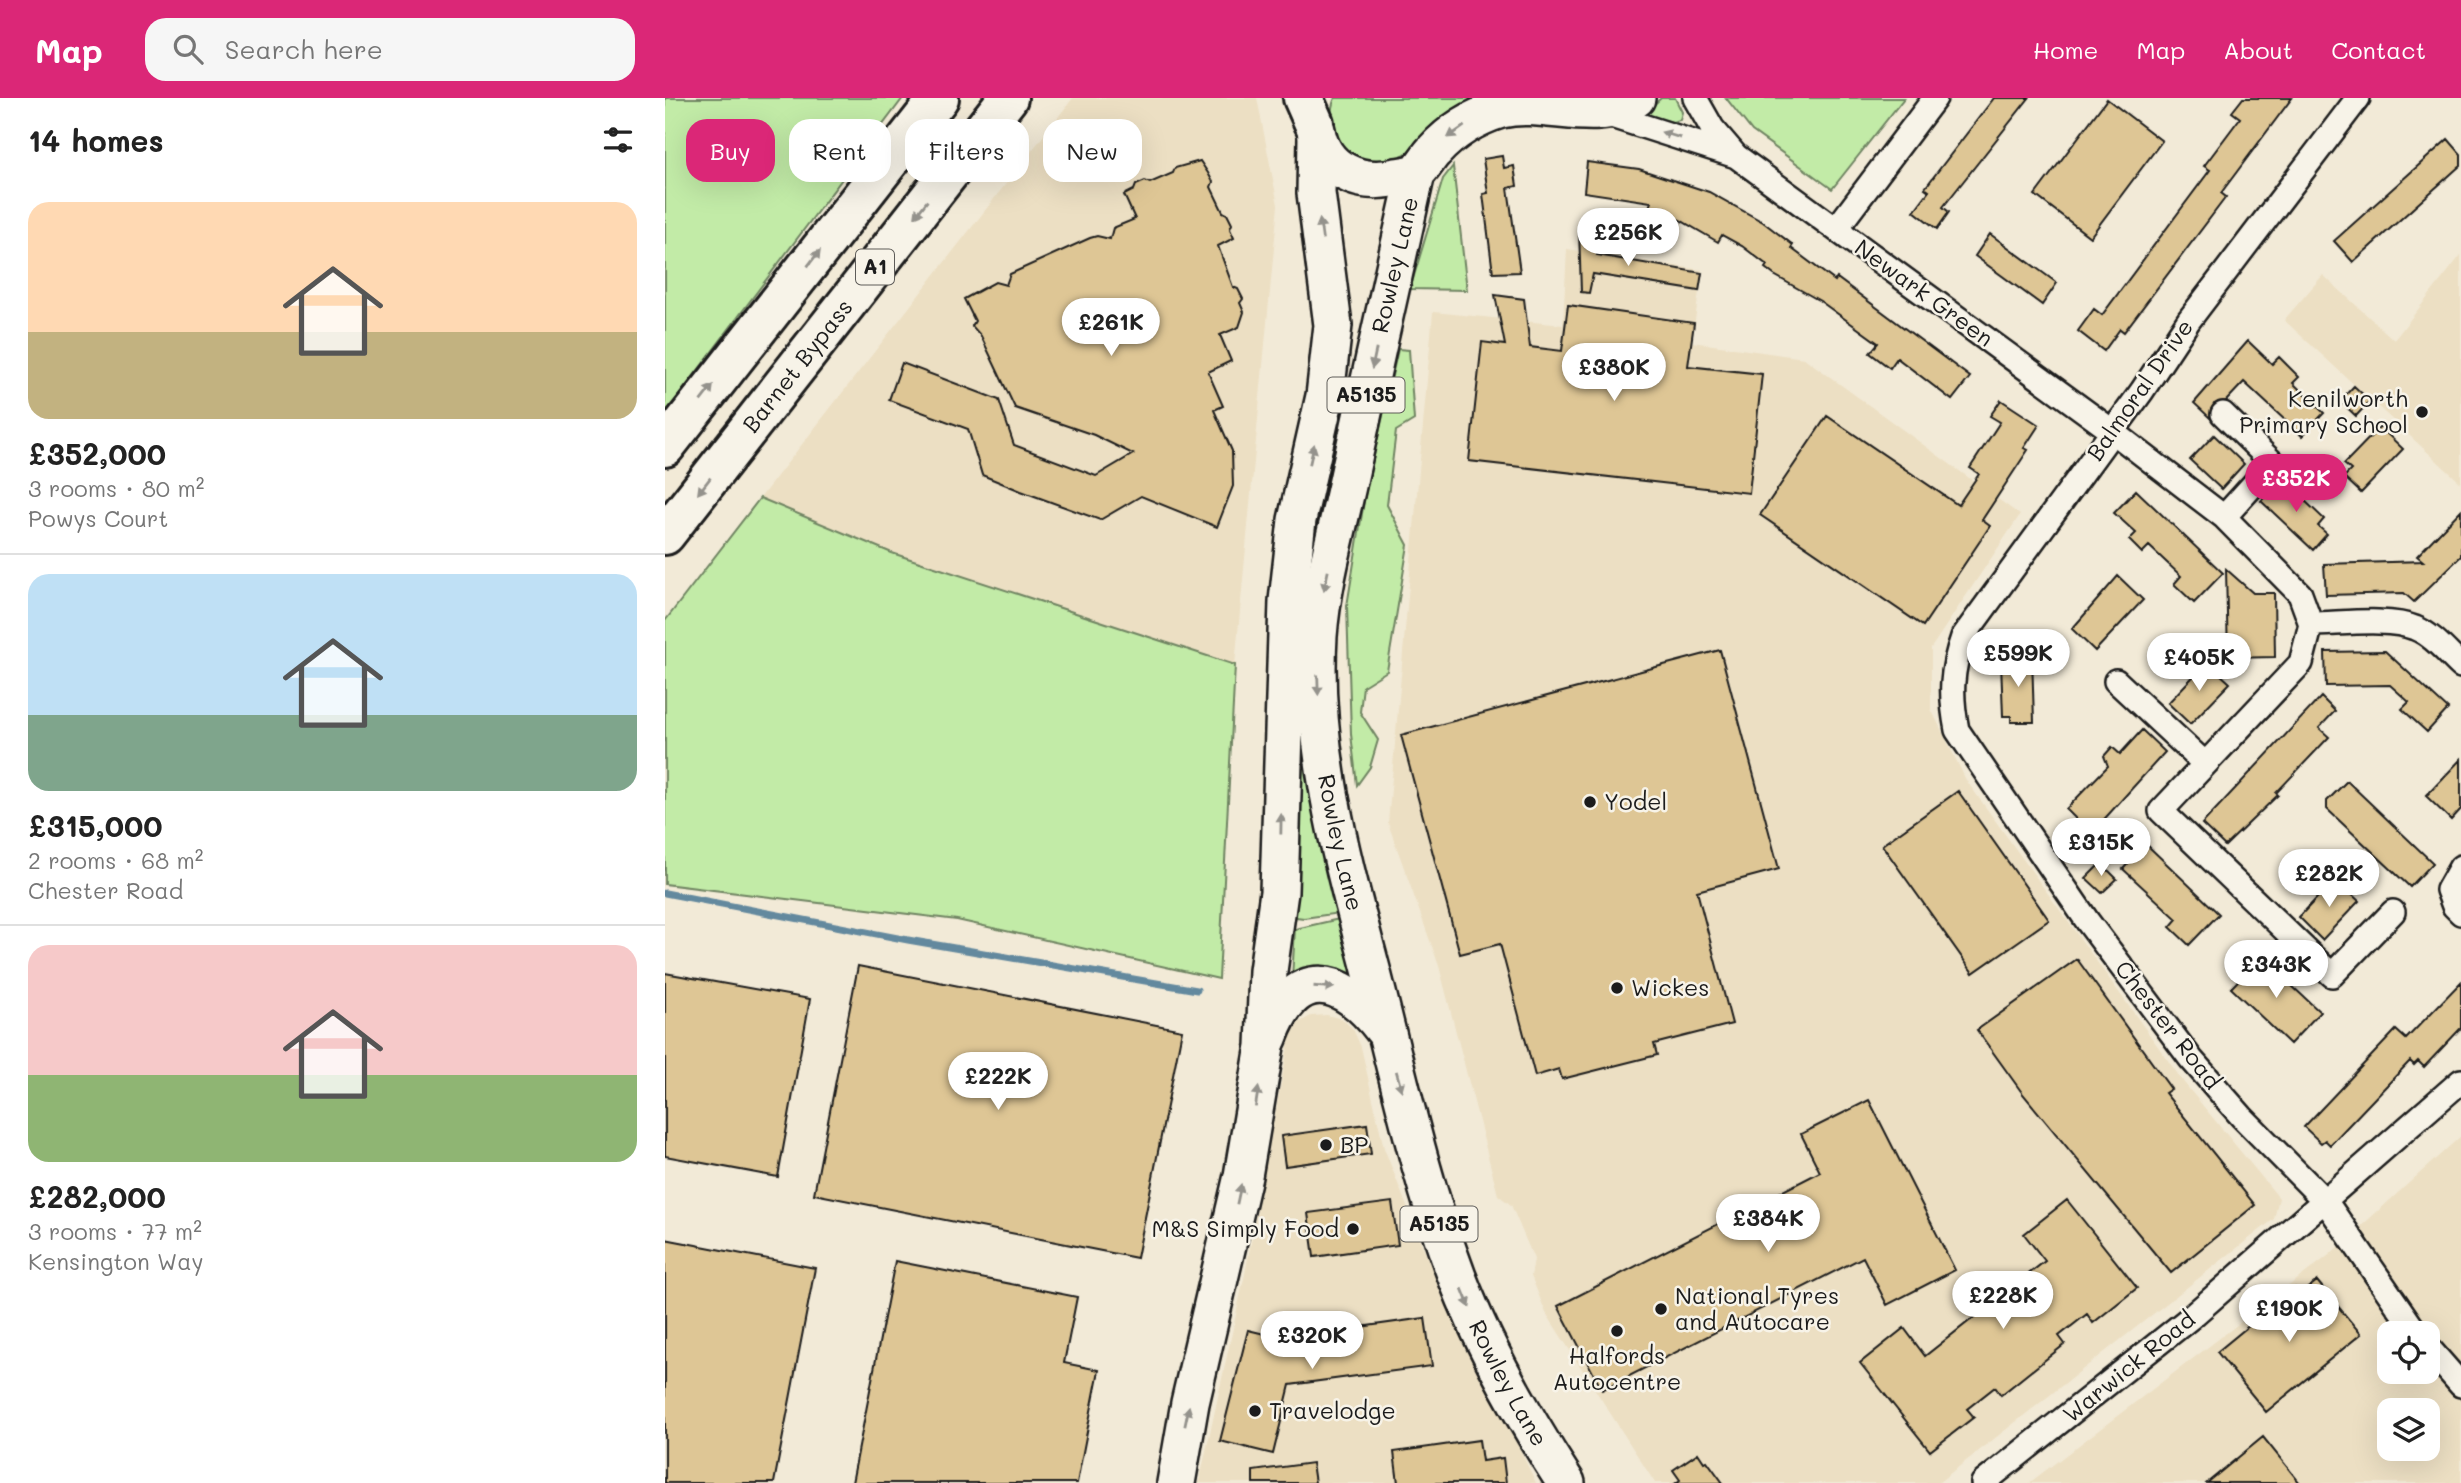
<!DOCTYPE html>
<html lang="en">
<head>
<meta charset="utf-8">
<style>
  body { margin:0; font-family:Mali,sans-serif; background:#f6f6f6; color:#222; height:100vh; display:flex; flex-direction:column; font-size:26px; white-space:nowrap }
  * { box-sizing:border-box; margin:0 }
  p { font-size:23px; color:#767676 }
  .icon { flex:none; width:38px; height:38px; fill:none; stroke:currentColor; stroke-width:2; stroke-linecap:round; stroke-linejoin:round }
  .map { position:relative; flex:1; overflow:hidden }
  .panel { display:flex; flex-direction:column; background:#fff; width:665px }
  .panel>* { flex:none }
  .top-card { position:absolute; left:21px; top:21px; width:665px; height:63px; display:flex; gap:14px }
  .tools { position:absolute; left:1712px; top:1223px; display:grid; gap:14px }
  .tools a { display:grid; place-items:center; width:63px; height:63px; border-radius:14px; background:#fff; box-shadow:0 7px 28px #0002; font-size:35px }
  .price { position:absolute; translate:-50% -60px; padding:0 16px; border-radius:24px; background:#fff; color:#222; font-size:23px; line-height:46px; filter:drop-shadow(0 2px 4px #0008) }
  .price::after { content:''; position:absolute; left:50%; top:42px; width:21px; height:16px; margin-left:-10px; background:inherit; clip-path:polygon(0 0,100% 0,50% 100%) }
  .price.active { background:#db2777; color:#fff }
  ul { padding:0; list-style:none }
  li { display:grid; align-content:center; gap:14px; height:371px; padding:0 28px }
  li+li { border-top:2px solid #e0e0e0 }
  li span { display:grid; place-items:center; height:217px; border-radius:21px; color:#555 }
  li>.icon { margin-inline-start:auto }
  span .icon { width:126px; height:126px; fill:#fffc; stroke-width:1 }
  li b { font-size:30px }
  h2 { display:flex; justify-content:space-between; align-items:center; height:84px; padding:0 28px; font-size:30px }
  .chip { padding:0 24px; border-radius:21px; background:#fff; box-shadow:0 7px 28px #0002; font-size:24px; line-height:63px }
  .chip.active { background:#db2777; color:#fff }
  header { display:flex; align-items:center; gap:42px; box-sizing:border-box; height:98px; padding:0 35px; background:#db2777; color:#fff }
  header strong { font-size:33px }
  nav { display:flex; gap:38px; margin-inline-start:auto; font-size:24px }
  .search { width:490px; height:63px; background:#f6f6f6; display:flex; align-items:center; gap:18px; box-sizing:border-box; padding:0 24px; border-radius:21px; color:#767676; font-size:26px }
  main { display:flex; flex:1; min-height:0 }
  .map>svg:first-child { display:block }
</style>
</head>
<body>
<header>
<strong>Map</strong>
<div class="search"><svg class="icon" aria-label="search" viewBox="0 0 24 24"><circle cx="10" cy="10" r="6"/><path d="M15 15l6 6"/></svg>Search here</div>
<nav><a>Home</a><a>Map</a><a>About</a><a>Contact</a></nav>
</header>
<main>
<section class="panel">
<h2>14 homes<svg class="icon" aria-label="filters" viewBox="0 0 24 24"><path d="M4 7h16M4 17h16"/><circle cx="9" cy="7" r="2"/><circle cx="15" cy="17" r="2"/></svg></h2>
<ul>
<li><span style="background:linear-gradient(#ffd9b3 60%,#c2b280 0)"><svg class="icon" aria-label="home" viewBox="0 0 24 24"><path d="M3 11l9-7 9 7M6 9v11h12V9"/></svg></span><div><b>£352,000</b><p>3 rooms · 80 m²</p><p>Powys Court</p></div></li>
<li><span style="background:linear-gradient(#bfe0f5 65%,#7fa58c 0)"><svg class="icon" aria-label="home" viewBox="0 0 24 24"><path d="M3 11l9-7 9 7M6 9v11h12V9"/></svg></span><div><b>£315,000</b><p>2 rooms · 68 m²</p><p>Chester Road</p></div></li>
<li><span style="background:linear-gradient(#f6c9c9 60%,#8fb573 0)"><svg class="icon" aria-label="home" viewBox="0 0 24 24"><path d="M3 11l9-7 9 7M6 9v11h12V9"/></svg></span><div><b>£282,000</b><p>3 rooms · 77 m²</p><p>Kensington Way</p></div></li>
</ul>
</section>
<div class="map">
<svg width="1796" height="1385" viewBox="0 0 1796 1385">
  <rect width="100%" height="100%" fill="#f2ead7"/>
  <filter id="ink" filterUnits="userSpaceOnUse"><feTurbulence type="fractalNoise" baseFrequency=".0143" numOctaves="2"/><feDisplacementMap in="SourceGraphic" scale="14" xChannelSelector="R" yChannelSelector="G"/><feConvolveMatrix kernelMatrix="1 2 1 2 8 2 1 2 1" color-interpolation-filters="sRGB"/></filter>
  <g filter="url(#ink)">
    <!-- built -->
    <path fill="#ecdfc3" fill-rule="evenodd" d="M408,0h184l21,107 -43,460 -343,-112 -132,-55z
      M902,151l135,21 -10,72 112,16 216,157 -89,133v61l35,71 219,304 94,114 -5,21 -336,264h-283l-109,-170 -15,-37 3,-17 -23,-54 -13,-10 -59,-229 -51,-143 45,-511 130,13z
      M1796,157v228l-177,-163 39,-45 71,65z
      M662,917l15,4 11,10 8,18 23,101 40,102 112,233h-337l46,-209 46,-243 7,-8 13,-7z
      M1796,1038v347h-432l299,-227zM1724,1236h38v38h-38zM1724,1312h38v39h-38z"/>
    <!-- green -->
    <path fill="#c2eba7" stroke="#6f8462" stroke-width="2" d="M0,0h238l-238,316z
      M670,0h149c-20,12 -41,24 -59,38 -8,5 -13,13 -20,18 -22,13 -52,14 -67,-10 -8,-12 -9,-33 -3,-46z
      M996,0h14l7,14 -2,8 -8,2 -25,-6 -1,-4z
      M1061,0h178l-72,91 -80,-58z
      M788,68l14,124 -57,-1 33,-110z
      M733,251l11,1 5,70 -18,11 -9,74 21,40 -21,126 -24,15 -3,26 18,28 -8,27 -13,18 -6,-51 -4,-128 18,-111z
      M95,400l132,55 343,112 -16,314 -262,-59 -292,-36v-263z
      M632,519l50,295 -43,6 -16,-2z
      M683,819l17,66 -73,-5 3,-49z"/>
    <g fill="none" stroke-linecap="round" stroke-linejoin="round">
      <!-- stream -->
      <path stroke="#64899e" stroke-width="7" d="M0,795l243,47 289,50"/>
    </g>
    <!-- building -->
    <path fill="#dec695" stroke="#1c1c1c" stroke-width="2" d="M1329,0h35l-86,109 6,5 -12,17 -23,-18 15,-20 -4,-3z
      M1578,0h49l-71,95 5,4 -102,135 -4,-3 -16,22 -26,-20 16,-22 8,6 108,-145 -6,-4 36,-48 -8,-6z
      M1442,1l55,42 -72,96 -55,-42z
      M1783,41l13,15v11l-108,97 -19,-21z
      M837,58l2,12 10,-2 3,20 -9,2 12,84 -27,1 -10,-79 5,-1 -5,-34z
      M535,63l8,12 5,9 -2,5 12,25 4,2 5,10 -2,5 4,9 -16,8 15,41 5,2 5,10 -3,4 4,9 -5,15 -19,8 11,26 -23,11 15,34 -9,4 18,41 1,35 -16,41 -76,-31 -41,24 -79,-29 -39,-16 -14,-46 -79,-29 13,-37 97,37 15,45 82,31 37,-22 -39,-19 -79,-27 -34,-72 -9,-10 3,-5 -11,-22 31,-17 11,3 4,-11 80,-36 7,-2 13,3 3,-11 22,-9 -11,-24 10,-5 2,-5 9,-4 5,2 23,-10 2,-5z
      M922,64l52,7 70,23 54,30 30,23 -2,3 44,33 2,-3 133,99 -18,23 -55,-42 -7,10 -20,-15 8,-10 -58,-42 -46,-26 -9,-7 2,-3 -25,-19 -20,-11 -4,7 -38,-22 -32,-10 3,-8 -67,-10z
      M914,131l22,4 -4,22 105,18 -3,18 -106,-17 -4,19 -8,-1z
      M1325,136l67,49 -15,22 -67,-49z
      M830,197l29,4 6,48 32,4 6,-46 126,18 -6,43 74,8 -13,119 -280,-32 13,-119 23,3z
      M1583,243l24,23 7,-7 20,20 -6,6 31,30 -22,23 -58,-54 -18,19 -12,3 -4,14 -16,-15z
      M1689,288l16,15 -14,15 -16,-15z
      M1336,302l38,25 -15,23 4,2 -46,70 8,6 -67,100 -163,-111 67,-99 131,89 21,-31 -9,-6 30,-46 -10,-6z
      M1715,329l23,22 -42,44 -17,-16 7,-7 -7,-6z
      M1549,337l30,29 -23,25 -31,-29z
      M1617,381l42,40 -6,7 9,8 -14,16 -52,-49z
      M1471,392l87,83 -29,30 -20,-19 7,-8 -32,-30 -7,7 -13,-13 7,-7 -22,-20z
      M1796,412v46l-47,46 -10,-9 -78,2 -2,-31 99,-3 -6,-5z
      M1561,471l27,24h21l1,64 -47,1z
      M1453,478l25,24 -48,51 -23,-22z
      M1055,552l59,219 -82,22 35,133 -78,20 3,11 -95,24 -3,-10 -24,7 -35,-132 -40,10 -59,-219z
      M1720,553l63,58 -21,23 -25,-23 7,-7 -19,-17 -64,1 -1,-34z
      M1367,557l2,67h-23v-6h-8l-2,-54h8v-6z
      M1542,564l23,21 -40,41 -22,-21z
      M1656,599l14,14 -16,17 10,9 -53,56 2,2 -53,51 -23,-22z
      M1477,632l23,22 -86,95 -16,-15 13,-13 -10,-10 42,-43 -4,-10 8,-9 8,7z
      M1796,661v50l-10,11 -25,-24z
      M1682,683l86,82 -23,24 -83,-78v-8z
      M1293,693l91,129 -76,53 -91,-128z
      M1481,746l73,70 -30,31 -19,-18 7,-8 -54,-50z
      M1436,765l16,16 -15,14 -16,-15z
      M1670,781l24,22 -37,39 -23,-23z
      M1596,859l59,55 -30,32 -59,-56z
      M1412,861l94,130 -6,4 90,112 -84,68 -148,-179 -46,-64z
      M193,868l324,64 -45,228 -323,-64z
      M0,875l145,26 -32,178 -113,-21z
      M1796,884v46l-37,39 -6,-6 -4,4 -4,-4 -80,84 -5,-5 -4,3 -17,-16 92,-97 10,9z
      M1204,1002l86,170 -68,35 -24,-48 -261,133 -44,-84 262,-134 -19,-38z
      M702,1026l4,30 -86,12 -4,-30z
      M1402,1102l70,88 -44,35 -6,-9 -28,22 6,8 -64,51 -6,-8 -28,22 7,8 -44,34 -70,-88 44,-35 21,28 120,-95 -21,-27z
      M727,1104l6,43 -84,12 -6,-44z
      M0,1141l150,29 -41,215h-109z
      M230,1163l182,36 -13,66 35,7 -22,113h-225z
      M1652,1183l44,53 -95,78 -49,-60 78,-64 5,6z
      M760,1220l7,48 -142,19 -17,69 -53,-13 28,-111 33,8z
      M1598,1339l37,46h-93z
      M814,1342l3,21 21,-3 3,25h-108l-4,-31z
      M1033,1355l6,9 3,-1 16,22h-47l4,-3 -7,-10z
      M647,1365l3,20h-62v-12z"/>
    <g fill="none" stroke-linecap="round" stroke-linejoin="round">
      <defs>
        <path id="street" d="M1030,0l17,30 24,28 376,275 112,86 76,77 11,30 -10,39 -140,148 171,164 61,-63
          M1693,0l-169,222 -47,71 -179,246c-12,34 -13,58 -6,93l131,192 103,137 51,58 84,85 91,132
          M937,15l134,43
          M1171,131l99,-131
          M1558,316l50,49 -49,54
          M1646,526c28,0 78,-7 104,4 18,7 32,25 46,38
          M1451,583l88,82
          M1796,769l-13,23 6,16 7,7
          M1762,1248l34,39
          M1318,1385l207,-165 271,-237"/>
        <g id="primary">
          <path d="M651,32c6,40 44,56 80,47 6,-1 16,-2 21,-5 6,-5 11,-15 17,-21 18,-20 41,-34 67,-42 45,-11 95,18 135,-11"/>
          <path id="s1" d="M751,75c-23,103 -46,205 -68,308 -11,51 -26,102 -30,155 -7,116 25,226 54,337 26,102 48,206 85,304 28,73 67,141 109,206"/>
          <path d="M603,940c27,-74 73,-64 116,-8"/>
          <path d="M511,1385l14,-80 53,-227 22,-130 3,-75 11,-79 9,-291 9,-81 28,-124 8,-71 -17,-132 1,-56"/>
        </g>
        <g id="highway">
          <path d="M638,0l11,25"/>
          <path d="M0,349l274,-349"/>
          <path id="s2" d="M0,437l343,-437"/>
        </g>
      </defs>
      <!-- street casing -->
      <use href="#street" stroke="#1c1c1c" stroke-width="28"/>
      <!-- primary casing -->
      <use href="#primary" stroke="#1c1c1c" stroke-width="42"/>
      <!-- highway casing -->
      <use href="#highway" stroke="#1c1c1c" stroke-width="44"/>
      <!-- street -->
      <use href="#street" stroke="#f7f3e8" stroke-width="23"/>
      <!-- primary -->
      <use href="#primary" stroke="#f7f3e8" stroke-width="37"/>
      <!-- highway -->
      <use href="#highway" stroke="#f7f3e8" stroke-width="38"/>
    </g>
    <!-- one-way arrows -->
    <defs><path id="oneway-solid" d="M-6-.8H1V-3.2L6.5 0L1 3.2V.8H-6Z" transform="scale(1.75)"/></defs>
    <g fill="#94928c">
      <use href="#oneway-solid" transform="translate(791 34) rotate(145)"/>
      <use href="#oneway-solid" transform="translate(1006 37) rotate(-163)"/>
      <use href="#oneway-solid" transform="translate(256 111) rotate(128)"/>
      <use href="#oneway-solid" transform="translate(656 131) rotate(-98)"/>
      <use href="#oneway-solid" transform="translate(149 160) rotate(-52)"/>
      <use href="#oneway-solid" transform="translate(709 261) rotate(102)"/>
      <use href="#oneway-solid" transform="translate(42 295) rotate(-52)"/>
      <use href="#oneway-solid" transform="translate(647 356) rotate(-77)"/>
      <use href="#oneway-solid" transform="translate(39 388) rotate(128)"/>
      <use href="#oneway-solid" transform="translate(661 483) rotate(102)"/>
      <use href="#oneway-solid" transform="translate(653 587) rotate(88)"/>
      <use href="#oneway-solid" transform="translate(616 726) rotate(-89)"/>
      <use href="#oneway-solid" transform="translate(659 889) rotate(4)"/>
      <use href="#oneway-solid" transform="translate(734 983) rotate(75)"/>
      <use href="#oneway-solid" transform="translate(592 999) rotate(-81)"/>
      <use href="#oneway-solid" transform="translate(574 1096) rotate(-78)"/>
      <use href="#oneway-solid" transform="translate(801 1200) rotate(68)"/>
      <use href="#oneway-solid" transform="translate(522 1318) rotate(-78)"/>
    </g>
  </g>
  <!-- markers -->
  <g fill="#1c1c1c" stroke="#f7f3e8" stroke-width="2.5">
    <circle cx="1757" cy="314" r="7"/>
    <circle cx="925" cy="704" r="7"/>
    <circle cx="952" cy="890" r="7"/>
    <circle cx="661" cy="1047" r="7"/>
    <circle cx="688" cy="1131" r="7"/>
    <circle cx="996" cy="1211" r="7"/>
    <circle cx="952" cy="1233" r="7"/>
    <circle cx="590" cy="1313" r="7"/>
  </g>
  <g text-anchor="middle" stroke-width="5" stroke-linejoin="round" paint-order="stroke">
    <!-- shield labels -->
    <g fill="#f7f3e8" stroke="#5e5c59" stroke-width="2">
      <rect x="191" y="151.5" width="38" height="35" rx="5"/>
      <rect x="662.5" y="279.5" width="77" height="35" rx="5"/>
      <rect x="735.5" y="1108.5" width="77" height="35" rx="5"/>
    </g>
    <g font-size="21" font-weight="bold" fill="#1c1c1c">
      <text x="210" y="176">A1</text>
      <text x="701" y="304">A5135</text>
      <text x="774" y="1133">A5135</text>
    </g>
    <!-- street labels -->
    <g font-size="23" fill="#1c1c1c" stroke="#f7f3e8">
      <text transform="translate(730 167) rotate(-77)" y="8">Rowley Lane</text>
      <text transform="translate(1259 195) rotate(36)" y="8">Newark Green</text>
      <text dy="8" stroke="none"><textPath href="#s2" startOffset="215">Barnet Bypass</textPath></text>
      <text transform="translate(1475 292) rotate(-55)" y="8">Balmoral Drive</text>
      <text dy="8" stroke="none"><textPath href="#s1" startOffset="682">Rowley Lane</textPath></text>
      <text transform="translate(1503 927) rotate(52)" y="8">Chester Road</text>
      <text transform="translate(1464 1269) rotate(-39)" y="8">Warwick Road</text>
      <text dy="8" stroke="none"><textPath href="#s1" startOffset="1250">Rowley Lane</textPath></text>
    </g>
    <!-- poi labels -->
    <g font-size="23" fill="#1c1c1c" stroke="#f7f3e8" text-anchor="start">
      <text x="1743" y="309" text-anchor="end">Kenilworth<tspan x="1743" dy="26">Primary School</tspan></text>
      <text x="939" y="712">Yodel</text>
      <text x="966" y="898">Wickes</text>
      <text x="675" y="1055">BP</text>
      <text x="674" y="1139" text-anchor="end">M&amp;S Simply Food</text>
      <text x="1010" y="1206">National Tyres<tspan x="1010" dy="26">and Autocare</tspan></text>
      <text x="952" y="1266" text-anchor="middle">Halfords<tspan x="952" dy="26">Autocentre</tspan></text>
      <text x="604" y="1321">Travelodge</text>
    </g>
  </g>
</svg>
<div class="tools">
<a><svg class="icon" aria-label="locate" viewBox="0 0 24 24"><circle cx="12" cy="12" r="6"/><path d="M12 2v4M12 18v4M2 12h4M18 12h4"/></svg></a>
<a><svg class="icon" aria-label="layers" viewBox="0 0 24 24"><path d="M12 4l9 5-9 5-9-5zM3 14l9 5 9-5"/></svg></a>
</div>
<b class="price" style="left:963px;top:170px">£256K</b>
<b class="price" style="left:446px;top:260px">£261K</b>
<b class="price" style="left:949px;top:305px">£380K</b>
<b class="price active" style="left:1631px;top:416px">£352K</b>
<b class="price" style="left:1353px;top:591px">£599K</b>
<b class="price" style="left:1534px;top:595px">£405K</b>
<b class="price" style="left:1436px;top:780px">£315K</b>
<b class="price" style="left:1664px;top:811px">£282K</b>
<b class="price" style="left:1611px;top:902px">£343K</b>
<b class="price" style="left:333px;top:1014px">£222K</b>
<b class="price" style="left:1103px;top:1156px">£384K</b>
<b class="price" style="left:1338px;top:1233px">£228K</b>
<b class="price" style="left:1624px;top:1246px">£190K</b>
<b class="price" style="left:647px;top:1273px">£320K</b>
<div class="top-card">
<a class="chip active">Buy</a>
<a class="chip">Rent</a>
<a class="chip">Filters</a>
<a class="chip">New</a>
</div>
</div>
</main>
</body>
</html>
